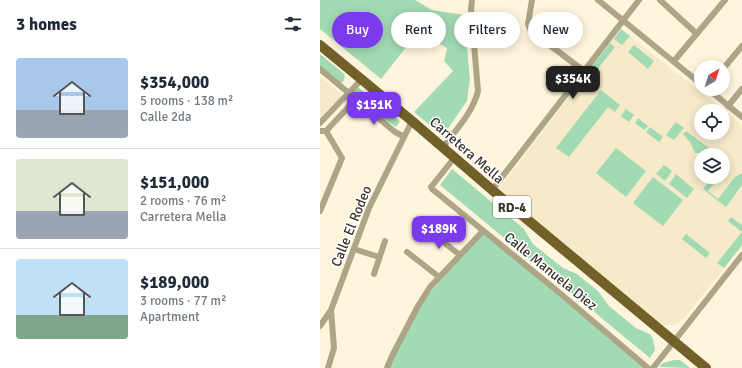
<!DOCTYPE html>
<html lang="en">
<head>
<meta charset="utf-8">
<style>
  body { margin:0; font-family:Signika,sans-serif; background:#f2f2f3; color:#1f2937; height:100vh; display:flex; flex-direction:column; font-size:15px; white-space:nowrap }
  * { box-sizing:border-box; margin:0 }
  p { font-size:13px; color:#747a83 }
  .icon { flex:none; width:22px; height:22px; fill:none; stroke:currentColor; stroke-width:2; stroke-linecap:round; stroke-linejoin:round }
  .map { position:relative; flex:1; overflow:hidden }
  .details { display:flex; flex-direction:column; background:#fff; width:320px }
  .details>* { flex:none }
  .top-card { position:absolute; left:12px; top:12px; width:350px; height:36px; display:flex; gap:8px }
  .needle { width:26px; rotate:39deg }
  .tools { position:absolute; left:374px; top:60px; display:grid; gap:8px }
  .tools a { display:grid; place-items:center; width:36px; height:36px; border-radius:50%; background:#fff; box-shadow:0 2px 10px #0003; font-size:20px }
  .price { position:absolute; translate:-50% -34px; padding:0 9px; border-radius:8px; background:#7c3aed; color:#fff; font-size:13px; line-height:26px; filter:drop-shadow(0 1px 2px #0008) }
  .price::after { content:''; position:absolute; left:50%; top:24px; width:12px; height:9px; margin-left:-6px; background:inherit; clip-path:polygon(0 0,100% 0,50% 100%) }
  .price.active { background:#222; color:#fff }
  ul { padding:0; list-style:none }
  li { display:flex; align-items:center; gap:12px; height:100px; padding:0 16px }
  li+li { border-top:1px solid #e0e1e3 }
  li span { display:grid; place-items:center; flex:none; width:112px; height:80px; border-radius:4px; color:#555 }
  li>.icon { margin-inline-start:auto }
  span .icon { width:48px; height:48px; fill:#fffc; stroke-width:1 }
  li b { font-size:17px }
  h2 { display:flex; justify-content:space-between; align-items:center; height:48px; padding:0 16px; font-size:17px }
  .chip { padding:0 14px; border-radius:18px; background:#fff; box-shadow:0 2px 10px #0003; font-size:14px; line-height:36px }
  .chip.active { background:#7c3aed; color:#fff }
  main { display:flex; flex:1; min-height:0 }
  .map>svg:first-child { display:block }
</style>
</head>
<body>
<main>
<section class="details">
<h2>3 homes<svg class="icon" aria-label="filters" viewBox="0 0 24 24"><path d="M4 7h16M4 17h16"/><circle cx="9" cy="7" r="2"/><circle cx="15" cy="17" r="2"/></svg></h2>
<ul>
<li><span style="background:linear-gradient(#a9c7e8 65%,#9aa5b1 0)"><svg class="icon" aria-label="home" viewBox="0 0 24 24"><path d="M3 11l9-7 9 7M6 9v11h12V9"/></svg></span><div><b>$354,000</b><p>5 rooms · 138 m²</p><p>Calle 2da</p></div></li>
<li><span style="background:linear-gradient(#dfe7d0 65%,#9aa5b1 0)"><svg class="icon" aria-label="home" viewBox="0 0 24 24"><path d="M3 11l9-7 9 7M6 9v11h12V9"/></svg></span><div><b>$151,000</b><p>2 rooms · 76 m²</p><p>Carretera Mella</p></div></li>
<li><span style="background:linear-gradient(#bfe0f5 70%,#7fa58c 0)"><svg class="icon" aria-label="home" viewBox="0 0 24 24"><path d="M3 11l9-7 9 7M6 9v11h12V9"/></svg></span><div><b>$189,000</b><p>3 rooms · 77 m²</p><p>Apartment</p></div></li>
</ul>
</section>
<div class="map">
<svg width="422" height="368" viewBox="0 0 422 368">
  <rect width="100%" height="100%" fill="#fff5dc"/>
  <!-- built -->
  <path fill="#f6eac9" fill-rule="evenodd" d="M301,29l121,96v122l-59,72 -10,6h-14l-160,-135 1,-3zM381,111h22v22h-22zM381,155h22v22h-22z
    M0,77l23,18 -23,23z"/>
  <!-- green -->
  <path fill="#a2dab4" d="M0,0h95l17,10 32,5 6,64 -3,22 -24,35 -29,-24 39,-41 -9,-10 3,-13 -28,-17 -38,48 -61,-50z
    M301,29l9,7 -8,9 -8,-6z
    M290,43l5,4 -18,23 -5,-4z
    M314,45l20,16 -6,8 -20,-17z
    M0,54l23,19 2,3 -2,6 -4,1 -19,-16z
    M37,86l21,19 -5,6 -21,-19z
    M281,90l19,15 -5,7 -7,-5 -39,50 -13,-9z
    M60,107l20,14 -4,6 -20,-14z
    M306,109l8,6 -5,7 -8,-6z
    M318,118l10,8 -4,4 -9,-7z
    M356,122l8,6 -10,12 -8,-5z
    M330,127l13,10 -4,5 -13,-10z
    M366,131l31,23 -1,1h-14l-1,-2h-6l-5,-11 -7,-8z
    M296,148l30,23 -20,26 -30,-24z
    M344,165l8,6 -7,10 -9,-7z
    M132,169l72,60 9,15 30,24 14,6 21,17 11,15 27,22 14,6 3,5 2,11 -5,8 -210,-173z
    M422,173v12l-16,22 -23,-18 10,-12h6l-11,14 10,8 17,-22z
    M356,174l18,15 -7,9 -18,-14z
    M333,177l30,23 -20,26 -30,-23z
    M411,217l11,8v20l-18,23 -7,-5 25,-31 -14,-11z
    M163,231l165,137h-261l31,-62z
    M366,234l24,19 -4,5 -24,-19z
    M354,360h6l10,8 -31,-1 4,-4z"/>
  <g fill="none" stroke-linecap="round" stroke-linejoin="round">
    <!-- minor -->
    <path stroke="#ada587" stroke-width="6" d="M212,0l-4,24 3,7 53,40
      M278,0l103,84
      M340,0l37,34
      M354,61l51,-61
      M0,69l36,30 -30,32h-6
      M403,69l19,-23
      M388,89l34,28
      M36,99l39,33 8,4
      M408,106l14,-17
      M52,114l13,-15
      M0,123l42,-44
      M123,147c13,-17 30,-35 35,-56l-7,-82 1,-9
      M135,157l-24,30 1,2 123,100 93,79
      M172,190l147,-190
      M0,211l22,-53 -16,-27
      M109,231l31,24
      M34,249l25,8
      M87,252l32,25
      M54,274l11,-33
      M0,326l11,-16
      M8,368l6,-20 -3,-38 38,-102 43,-87
      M67,368l5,-12 26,-50 12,-19 53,-56
      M333,368l89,-113"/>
    <!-- primary -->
    <path stroke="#716128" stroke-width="10" d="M0,45l92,76 93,80 201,167"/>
  </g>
  <g text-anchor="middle" stroke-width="3" stroke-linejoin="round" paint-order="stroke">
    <!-- shield labels -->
    <rect fill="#fff" stroke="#727068" stroke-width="1" x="173" y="196" width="38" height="22" rx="3"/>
    <g font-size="13" font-weight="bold" fill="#363228">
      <text x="192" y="212">RD-4</text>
    </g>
    <!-- street labels -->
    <g font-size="14" fill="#363228" stroke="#fff">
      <text transform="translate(147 150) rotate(41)" y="5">Carretera Mella</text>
      <text transform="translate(31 226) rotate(-68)" y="5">Calle El Rodeo</text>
      <text transform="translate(231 271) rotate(39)" y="5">Calle Manuela Diez</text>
    </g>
  </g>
</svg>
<div class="tools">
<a><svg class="needle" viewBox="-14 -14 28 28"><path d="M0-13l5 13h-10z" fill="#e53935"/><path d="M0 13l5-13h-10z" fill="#747a83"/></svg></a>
<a><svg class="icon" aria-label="locate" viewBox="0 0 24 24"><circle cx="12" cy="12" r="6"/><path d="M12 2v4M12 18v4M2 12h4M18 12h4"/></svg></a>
<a><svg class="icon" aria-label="layers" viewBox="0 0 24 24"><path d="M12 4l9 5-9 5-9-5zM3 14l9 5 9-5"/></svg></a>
</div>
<b class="price active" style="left:253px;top:100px">$354K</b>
<b class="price" style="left:54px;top:126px">$151K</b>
<b class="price" style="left:119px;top:250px">$189K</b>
<div class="top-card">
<a class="chip active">Buy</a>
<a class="chip">Rent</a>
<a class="chip">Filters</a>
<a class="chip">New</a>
</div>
</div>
</main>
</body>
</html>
